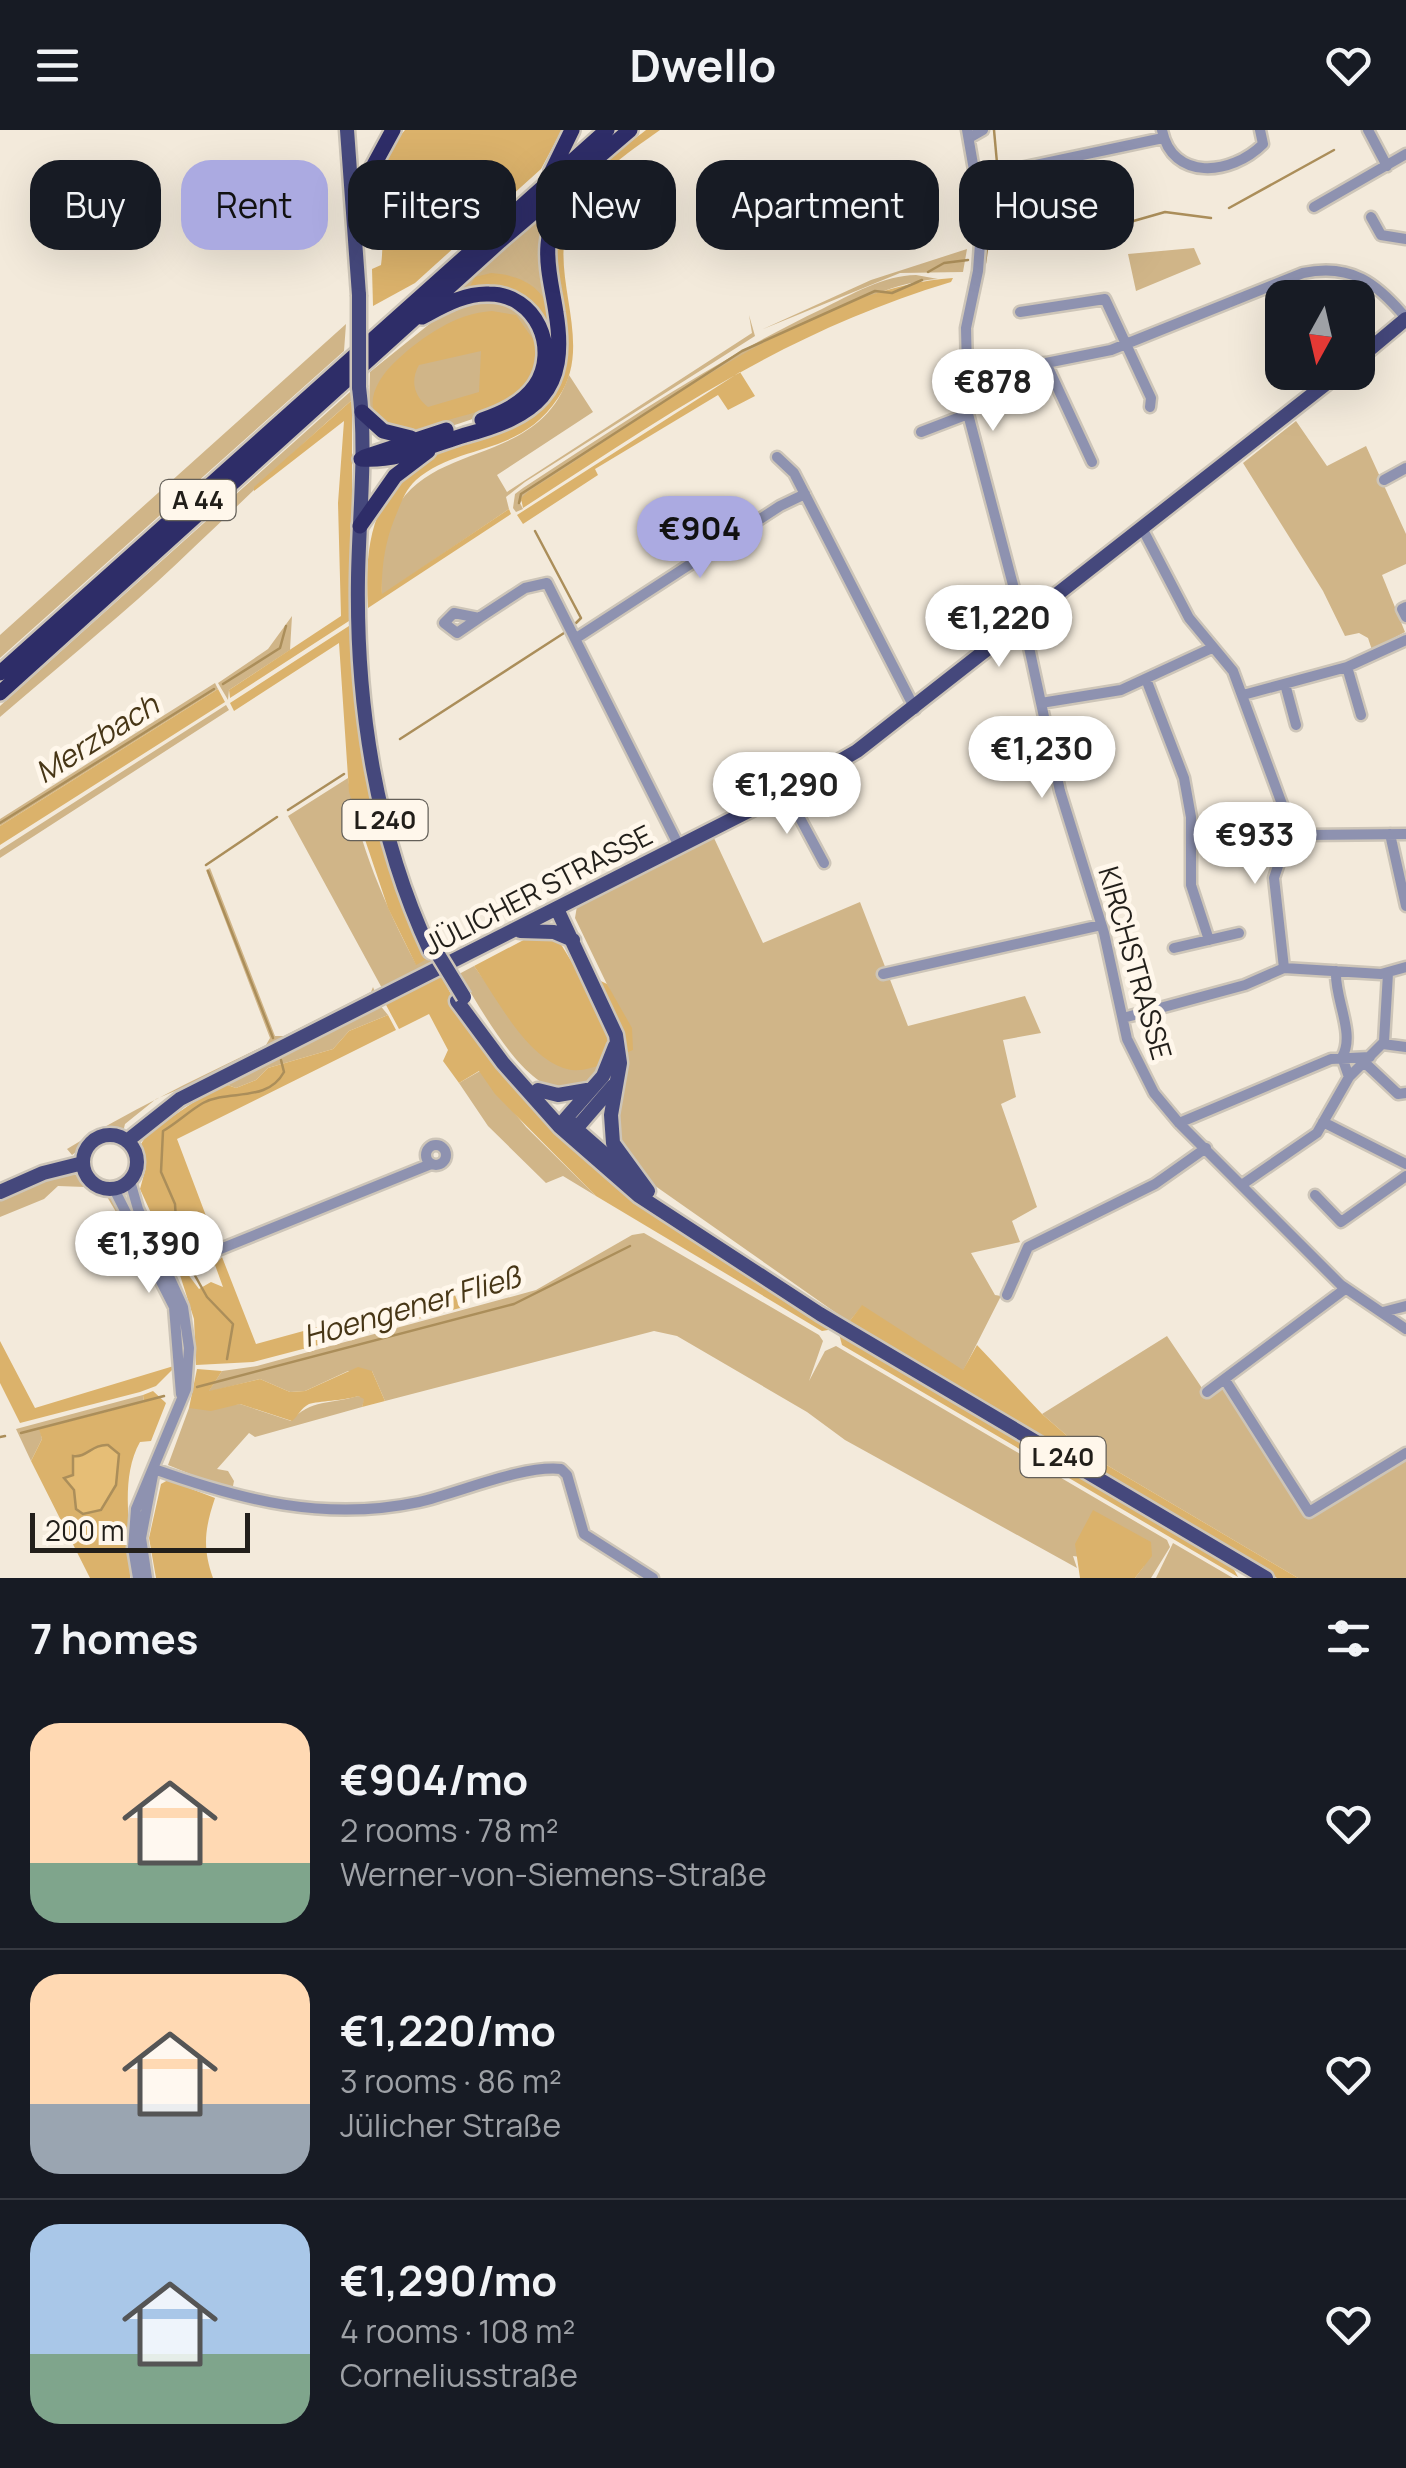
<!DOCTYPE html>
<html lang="en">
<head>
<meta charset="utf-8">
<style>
  body { margin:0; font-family:Manrope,sans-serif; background:#242831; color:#f1f3f6; height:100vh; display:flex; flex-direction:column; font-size:38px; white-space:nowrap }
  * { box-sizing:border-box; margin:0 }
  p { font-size:32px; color:#9ea1a6 }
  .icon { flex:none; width:55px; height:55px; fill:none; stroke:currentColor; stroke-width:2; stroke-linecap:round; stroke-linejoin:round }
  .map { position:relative; height:1448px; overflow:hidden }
  .details { display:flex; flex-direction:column; background:#171b24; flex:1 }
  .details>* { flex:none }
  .banner { position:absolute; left:30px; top:30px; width:1348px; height:90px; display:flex; gap:20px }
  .needle { width:65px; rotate:188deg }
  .controls { position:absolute; left:1265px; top:150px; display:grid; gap:20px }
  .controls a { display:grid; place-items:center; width:110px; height:110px; border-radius:20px; background:#171b24; box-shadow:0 10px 40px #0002; font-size:50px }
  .scale { position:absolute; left:30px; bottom:25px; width:220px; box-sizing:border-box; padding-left:10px; border:5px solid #221f1a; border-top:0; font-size:28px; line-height:35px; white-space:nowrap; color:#221f1a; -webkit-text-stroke:8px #fff7eb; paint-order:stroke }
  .price { position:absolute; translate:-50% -85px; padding:0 22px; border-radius:35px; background:#fff; color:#222; font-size:32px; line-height:65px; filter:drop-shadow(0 2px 5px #0008) }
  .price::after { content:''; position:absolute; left:50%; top:60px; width:30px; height:22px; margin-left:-15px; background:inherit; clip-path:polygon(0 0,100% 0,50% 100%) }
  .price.active { background:#abaae1; color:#111 }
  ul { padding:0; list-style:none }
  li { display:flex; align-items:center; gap:30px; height:250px; padding:0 30px }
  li+li { border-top:2px solid #363941 }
  li span { display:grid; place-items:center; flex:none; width:280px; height:200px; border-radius:30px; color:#555 }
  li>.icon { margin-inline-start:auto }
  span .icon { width:120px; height:120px; fill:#fffc; stroke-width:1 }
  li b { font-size:42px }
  h2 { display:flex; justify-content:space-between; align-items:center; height:120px; padding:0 30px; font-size:42px }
  .pill { padding:0 35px; border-radius:30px; background:#171b24; box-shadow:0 10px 40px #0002; font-size:35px; line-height:90px }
  .pill.active { background:#abaae1; color:#111 }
  header { display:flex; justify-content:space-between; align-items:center; height:130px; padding:0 30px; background:#171b24; font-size:45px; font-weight:700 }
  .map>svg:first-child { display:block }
</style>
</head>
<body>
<header><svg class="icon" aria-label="menu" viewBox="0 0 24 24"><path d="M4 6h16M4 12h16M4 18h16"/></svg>Dwello<svg class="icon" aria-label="heart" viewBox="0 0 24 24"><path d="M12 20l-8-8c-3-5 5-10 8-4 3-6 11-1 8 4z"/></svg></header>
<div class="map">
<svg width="1406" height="1448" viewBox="0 0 1406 1448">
  <rect width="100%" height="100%" fill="#f3eadb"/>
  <!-- green -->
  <path fill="#d0b588" d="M555,71l-8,19 10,112 -10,54 -45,30 48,-58 -29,-59 -78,2z
    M1194,118l7,16 -65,27 -8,-37z
    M967,119l-4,23 -63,1 -139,57 110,-50z
    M916,145l22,4c-36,2 -70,18 -103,32 -109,48 -205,116 -305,180l-10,12 3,6 -7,3 -3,-4 2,-14 8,-6c98,-64 194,-129 299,-179 28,-14 63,-34 94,-34z
    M502,169l32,23c2,11 9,29 7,39 -5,41 -96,74 -132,71 -18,-1 -27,-11 -40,-23l1,-37 78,-63 13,-7z
    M749,185l6,21 -230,146 -19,15 3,12 -127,86c-12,-180 149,-103 187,-220l24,37 -96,63 10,17 245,-159z
    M346,194l-2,27 -344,307v-23z
    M351,261l1,9c-68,59 -128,120 -195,182 -51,46 -105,90 -157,135v-11z
    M1296,291l31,45 39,-20 40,88v30l-24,11 23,57 -33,18 -4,-12 -9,-5 -14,3 -22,-45 -80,-128z
    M292,486l-2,34 -61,40 -1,10 -10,-17 50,-34z
    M215,553l3,6 -218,137v-7z
    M226,575l3,5 -229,148v-8z
    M348,648c9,64 38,129 68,186l15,-7 1,7 -49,26 -95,-174z
    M714,708l49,105 97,-41 48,124 117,-30 16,37 -38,7 13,57 -15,7 36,103 -25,14 8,21 -49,11 24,42 6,1 -38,75 -101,-65 -13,16 -208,-146 -26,-42v-133l-40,-83 2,-12z
    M210,738l65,168h9l87,-44 2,-5 2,5 -150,78 -69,29 -31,25 -2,8 -23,2 -28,21 -5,-6c64,-39 131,-71 199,-104l4,-7 -64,-168z
    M474,836l59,81 72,14c-6,8 -12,20 -20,25 -51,29 -103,-78 -126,-112z
    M379,874l9,11 -39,16 -16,18 -65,19 -12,12 -20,8 -14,-5z
    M480,941l46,56 70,69 -33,-20 -17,7 -58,-57 -29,-43z
    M66,1043c17,1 30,15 47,21l38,77 -45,-76 -21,-8 -27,-1 -14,13 -44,18v-21z
    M644,1103l175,102 4,6 -14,40 16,-30 11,-5 331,194 3,7 -19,31h-16l9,-12 -71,-10 4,12 -232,-128 -38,-28 -130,-76 -23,-5 -269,70 -13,-30h-24l-43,20 -15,1 -30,-13 -52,13 14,-21 35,-5 279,-76 96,-55z
    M1167,1206l41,61 15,-12 86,133 97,-59v119h-108l-210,-124 -46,-40z
    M143,1265l1,7 -104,27 2,10 -11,22 -15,-32z
    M358,1266l7,2 -3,9 -107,30 -6,-4 -32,36 11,2 6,10 -2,10 -64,-26 21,-57 51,-4 51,17c19,-22 41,-17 67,-25z
    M1173,1413l60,35h-77z"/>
  <!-- forest -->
  <path fill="#dbb26b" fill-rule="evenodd" d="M405,0h157l-21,39 -126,114 -42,23 -1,-37 9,-4c7,-52 -15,-92 24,-135z
    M646,0h14c-31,22 -77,52 -91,90 -21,57 27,124 -11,178 -40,60 -99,44 -142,82 -12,11 -16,26 -22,40 -9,22 -13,50 -12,74l127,-85 2,5 -143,94c-6,-88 16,-142 105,-169 30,-9 59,-17 79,-43 43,-60 -26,-138 24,-206 17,-24 47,-42 70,-60z
    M491,143c32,2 58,16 61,51l-3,3c-22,-33 -41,-36 -79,-41l5,-9z
    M953,148l-2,4c-166,50 -285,133 -428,226l-2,-10 8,-7c119,-75 284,-204 424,-213z
    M492,181l24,4 19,27c4,52 -39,65 -80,76 -15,4 -31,12 -46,11 -53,-4 -40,-44 -12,-69 25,-23 59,-47 95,-49zM481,221l-2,41 -51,15c-14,-11 -18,-26 -9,-42z
    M740,242l15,24 -27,14 -10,-15 -123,74 3,6 -75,49 -6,-9z
    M352,270v219l-122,79 -1,-8 112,-74 -3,-113 6,-82 -90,70v-4z
    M352,494l13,123 66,210 -15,8 -28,-57 -39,-116 -10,-149 -105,68 -4,-8z
    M218,559l7,13 -225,143v-19z
    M533,805l26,6 17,28 31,15 25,44 1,22c-19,8 -46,25 -66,19 -41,-11 -70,-71 -93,-103z
    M441,845l12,23 122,151 257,175 -4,6 -6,1 -226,-135 -101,-102 -16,-23 -20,12 -16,-22 5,-11 -19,-36 -30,15 -14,-26z
    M388,885l8,15 -219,109 40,106 -44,16 -33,-72 6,-22 -5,-23 7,-11 74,-50 14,5 20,-8 12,-12 65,-19 16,-18z
    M222,1127l34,87 197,-54 7,18 -207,54 -57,3 -2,-46 -15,-47 5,-3 15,20 12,-7 12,5 -8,-22z
    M862,1175l101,65 14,-25 65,69 46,40 210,124h-21l-428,-256z
    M838,1200l392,232 8,15 -396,-232z
    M0,1211l35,67 142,-43 -21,21 -16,6 -120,31 -20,-40z
    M358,1237l14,4 13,30 -23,6 2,-8 -6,-3c-16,5 -39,5 -49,8 -8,4 -10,11 -17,17l-52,-17 -29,7 -22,-3 8,-39 25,2 -13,20 51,-12 30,13 15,-1z
    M153,1261l13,12 -15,38 -11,1c-22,39 -7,91 -10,136h-40l-59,-117 11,-22 -3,-10 105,-27 -1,-7z
    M168,1350l47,18c-10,30 -13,49 -2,80h-57l-7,-40 12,-54z
    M1093,1380l58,32 1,14 -17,22h-55l-5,-34z"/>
  <!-- water -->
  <path fill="#e6be76" stroke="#ab8e5a" stroke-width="2.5" d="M108,1315l11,9 -3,31 -15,25 -18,4 -7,-5 -2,-19 -10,-12 9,-3v-19c14,2 19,-12 35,-11z"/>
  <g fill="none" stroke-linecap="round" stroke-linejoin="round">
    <!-- stream -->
    <path stroke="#ab8e5a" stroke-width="2.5" d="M994,0l3,33
      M1229,78l105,-58
      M993,83l137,9 35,-10 46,6
      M985,133l12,-84
      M928,142l16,-9 24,-3
      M519,373l2,-9 221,-143 133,-60 17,2 30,-13
      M535,401l46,87 -5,5
      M223,554l57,-36 6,-22
      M400,609l164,-106
      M288,680l56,-36
      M0,693l214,-134
      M206,735l71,-48
      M208,741l65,167
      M178,1123l-3,-49 -14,-32 2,-41c14,-8 26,-20 40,-28 26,-14 64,0 81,-31l-3,-12
      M193,1142l14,25 26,27 -6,35
      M197,1257l317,-83 116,-58
      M21,1303l143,-37
      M0,1307l5,-1"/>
    <defs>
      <path id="minor" d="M967,0l15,86 -4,55 -12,57 2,86 59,224 33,153 44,142 23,106 27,54 25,30 162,162 65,44
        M1162,0c10,51 69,46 101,14l-3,-14
        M1368,0l19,36
        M969,8l14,-8
        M978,47l185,-39
        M1314,77l92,-53
        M1371,87l10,18 25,4
        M1020,182l85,-13 46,99 -1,9
        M1046,233l46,99
        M964,239l82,-6 65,-13 192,-77c48,-10 74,10 103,45
        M921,302l47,-18
        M777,327l17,16 121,236
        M1384,350l22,-12
        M1142,398l47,90 44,53 57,155 10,11
        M1406,477l-4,2 4,8
        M479,488l-22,15 -13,-10 10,-10 25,5 46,-30 22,-5 132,263
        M578,507l202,-131 25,-12
        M1347,537l14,48
        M1146,549l38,99 7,39v68l18,55
        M1285,554l11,41
        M1243,565l104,-28 59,-27
        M1041,573l80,-13 91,-42
        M786,662l38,71
        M1390,704l16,72
        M1174,818l65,-15
        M1284,838l-10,-90 10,-30 23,-13 99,-1
        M1336,841c-2,27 20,63 6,86l7,20
        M883,844l218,-49
        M1123,888l122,-33 39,-17 97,6 25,-7
        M1383,914l23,3
        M1364,932l34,32 8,-1
        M1323,992l83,42
        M1179,993l152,-64 39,-2
        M426 1025a10 10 0 1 1 20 0a10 10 0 1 1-20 0Z
        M130,1051l8,28 45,98 6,41 -3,41 -50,120 -3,39 5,30
        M1243,1054l74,-51 32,-56 35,-35 4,-69
        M114,1059l60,118 7,87
        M1315,1065l26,27 65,-46
        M161,1143l270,-109
        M1007,1165l21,-48 127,-63 51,-36
        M1383,1182l23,-6
        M1225,1250l84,132 97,-59
        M1207,1262l138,-103
        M154,1339c87,31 171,53 265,33 40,-9 103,-37 142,-33l6,6 17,59 69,44
        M147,1448l-6,-40 12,-63"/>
      <path id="major" d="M347,0l12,165
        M1358,229l48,-40
        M359,257c8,63 0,128 -1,191 -2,127 18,258 72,373
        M557,779l59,126 4,28 -9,52 2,28 35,48
        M520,801l34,1 19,8
        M457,871l46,62 57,64 79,69 181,118 446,264
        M538,960l20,5 29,-5
        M567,991l66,58
        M560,995l43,-49 12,-30
        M568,999l13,-6 32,-37
        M83 1032a27 27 0 1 1 54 0a27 27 0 1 1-54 0Z
        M127,1011l53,-42 606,-307 71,-41 484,-379
        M0,1062l43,-19 40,-10"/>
      <path id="highway" d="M552,41l20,-41
        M357,94l12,-50 24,-44
        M422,187c21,-11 43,-24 67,-23 47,0 71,55 46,92 -13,18 -33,27 -53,34
        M362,282l21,19 28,7
        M364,327l82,-27
        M361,329c35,3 71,-14 104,-24 71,-19 104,-43 91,-122 -3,-22 -10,-45 -8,-68 2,-25 15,-41 25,-63
        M360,396l35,-50 33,-25
        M0,543l607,-543
        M0,563l500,-452 130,-111"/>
    </defs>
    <!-- minor casing -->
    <use href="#minor" stroke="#cdc5b8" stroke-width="15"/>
    <!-- major casing -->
    <use href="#major" stroke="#cdc5b8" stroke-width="19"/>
    <!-- highway casing -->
    <use href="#highway" stroke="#cdc5b8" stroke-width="20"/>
    <!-- minor -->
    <use href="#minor" stroke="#8e92b0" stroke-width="10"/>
    <!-- major -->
    <use href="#major" stroke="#45487c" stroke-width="14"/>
    <!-- highway -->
    <use href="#highway" stroke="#2e2d68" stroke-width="15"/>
    <defs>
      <path id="major-bridge" d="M359,257v-92
        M434,818l30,49"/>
    </defs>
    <!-- major-bridge casing -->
    <use href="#major-bridge" stroke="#cdc5b8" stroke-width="19" stroke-linecap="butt"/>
    <!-- major-bridge -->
    <use href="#major-bridge" stroke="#45487c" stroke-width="14"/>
  </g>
  <g text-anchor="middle" stroke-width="10" stroke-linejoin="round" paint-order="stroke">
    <!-- shield labels -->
    <g fill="#fff7eb" stroke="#646059" stroke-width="2.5">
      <rect x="160.5" y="350" width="75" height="40" rx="8"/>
      <rect x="342.5" y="670" width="85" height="40" rx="8"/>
      <rect x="1020.5" y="1307" width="85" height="40" rx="8"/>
    </g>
    <g font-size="25" font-weight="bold" fill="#221f1a">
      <text x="198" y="379">A 44</text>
      <text x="385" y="699">L 240</text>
      <text x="1063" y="1336">L 240</text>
    </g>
    <!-- street labels -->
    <g font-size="28" fill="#221f1a" stroke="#fff7eb">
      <text transform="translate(538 760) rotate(-27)" y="10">JÜLICHER STRASSE</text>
      <text transform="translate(1135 833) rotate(74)" y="10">KIRCHSTRASSE</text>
    </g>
    <!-- water labels -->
    <g font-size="30" font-style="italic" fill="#473616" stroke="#fff7eb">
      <text transform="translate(97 609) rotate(-32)" y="10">Merzbach</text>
      <text transform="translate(412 1177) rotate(-16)" y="10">Hoengener Fließ</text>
    </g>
  </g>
</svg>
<div class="controls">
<a><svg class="needle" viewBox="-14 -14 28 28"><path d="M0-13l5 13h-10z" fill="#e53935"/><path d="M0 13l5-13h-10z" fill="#9ea1a6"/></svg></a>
</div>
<div class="scale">200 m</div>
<b class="price" style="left:993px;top:304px">€878</b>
<b class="price active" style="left:700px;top:451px">€904</b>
<b class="price" style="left:999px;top:540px">€1,220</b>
<b class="price" style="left:1042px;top:671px">€1,230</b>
<b class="price" style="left:787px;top:707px">€1,290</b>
<b class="price" style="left:1255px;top:757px">€933</b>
<b class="price" style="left:149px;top:1166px">€1,390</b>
<div class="banner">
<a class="pill">Buy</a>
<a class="pill active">Rent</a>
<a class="pill">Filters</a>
<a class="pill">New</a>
<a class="pill">Apartment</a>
<a class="pill">House</a>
</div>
</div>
<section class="details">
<h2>7 homes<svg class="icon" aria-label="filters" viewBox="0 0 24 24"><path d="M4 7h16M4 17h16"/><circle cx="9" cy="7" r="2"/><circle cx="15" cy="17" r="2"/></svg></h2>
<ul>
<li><span style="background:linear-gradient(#ffd9b3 70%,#7fa58c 0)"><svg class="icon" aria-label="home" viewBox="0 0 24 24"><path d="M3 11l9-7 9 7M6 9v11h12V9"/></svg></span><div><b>€904/mo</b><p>2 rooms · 78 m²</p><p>Werner-von-Siemens-Straße</p></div><svg class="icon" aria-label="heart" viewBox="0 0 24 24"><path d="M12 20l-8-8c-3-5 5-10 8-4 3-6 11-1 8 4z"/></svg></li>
<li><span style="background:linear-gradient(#ffd9b3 65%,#9aa5b1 0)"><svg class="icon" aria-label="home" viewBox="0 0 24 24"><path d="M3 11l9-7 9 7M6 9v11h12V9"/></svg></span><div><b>€1,220/mo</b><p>3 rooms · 86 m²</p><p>Jülicher Straße</p></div><svg class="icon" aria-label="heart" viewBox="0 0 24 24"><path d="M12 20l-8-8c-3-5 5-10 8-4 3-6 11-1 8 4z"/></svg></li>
<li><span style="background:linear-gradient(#a9c7e8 65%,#7fa58c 0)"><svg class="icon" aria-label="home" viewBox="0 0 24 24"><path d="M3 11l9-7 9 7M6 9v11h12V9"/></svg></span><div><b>€1,290/mo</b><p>4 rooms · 108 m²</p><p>Corneliusstraße</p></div><svg class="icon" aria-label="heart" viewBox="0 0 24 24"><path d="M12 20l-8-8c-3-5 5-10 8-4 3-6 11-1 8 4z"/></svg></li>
</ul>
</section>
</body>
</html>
